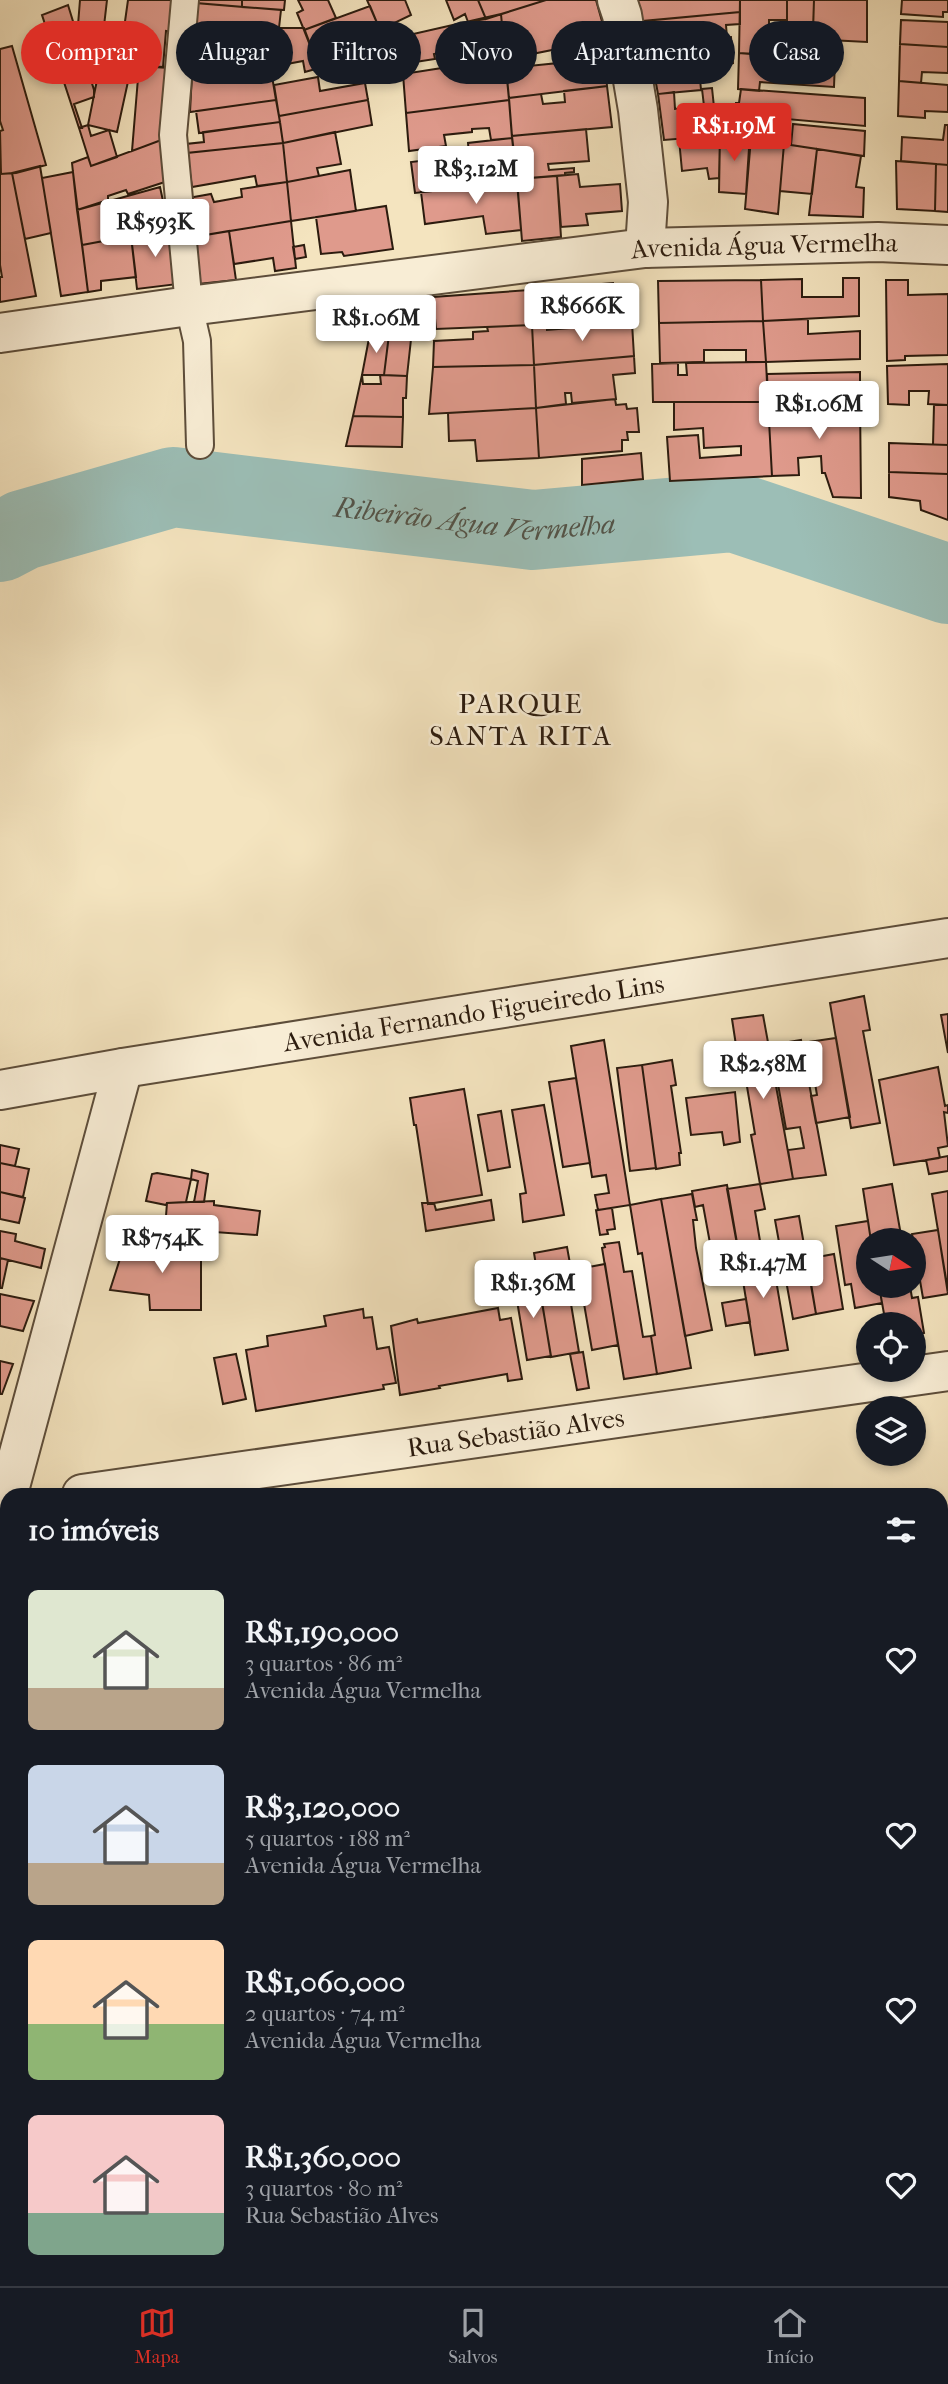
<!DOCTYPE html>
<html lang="pt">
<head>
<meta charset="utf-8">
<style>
  body { margin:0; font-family:"IM FELL French Canon",serif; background:#20242c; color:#f1f3f6; height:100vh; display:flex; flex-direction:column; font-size:26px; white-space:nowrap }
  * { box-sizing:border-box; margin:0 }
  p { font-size:23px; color:#9ea1a6 }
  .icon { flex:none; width:38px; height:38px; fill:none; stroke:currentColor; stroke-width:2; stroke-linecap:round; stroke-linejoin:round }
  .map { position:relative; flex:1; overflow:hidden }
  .side { position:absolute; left:0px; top:1488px; width:948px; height:800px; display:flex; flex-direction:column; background:#171b24; border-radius:21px 21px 0 0; box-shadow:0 4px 10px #0003 }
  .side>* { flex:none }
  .hud { position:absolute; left:21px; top:21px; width:906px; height:63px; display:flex; gap:14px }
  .needle { width:46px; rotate:102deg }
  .buttons { position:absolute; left:856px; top:1228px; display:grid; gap:14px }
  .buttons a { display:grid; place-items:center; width:70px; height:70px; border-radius:50%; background:#171b24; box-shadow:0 4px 10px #0003; font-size:35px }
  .price { position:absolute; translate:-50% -60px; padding:0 16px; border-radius:7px; background:#fff; color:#222; font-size:23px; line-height:46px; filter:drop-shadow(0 2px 4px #0008) }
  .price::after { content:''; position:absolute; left:50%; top:42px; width:21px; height:16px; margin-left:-10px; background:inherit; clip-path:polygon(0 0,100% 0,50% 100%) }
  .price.active { background:#d93025; color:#fff }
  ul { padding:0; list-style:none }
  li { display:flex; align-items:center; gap:21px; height:175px; padding:0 28px }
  li span { display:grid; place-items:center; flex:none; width:196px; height:140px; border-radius:10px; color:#555 }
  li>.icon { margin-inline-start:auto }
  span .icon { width:84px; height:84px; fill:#fffc; stroke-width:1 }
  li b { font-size:30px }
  h2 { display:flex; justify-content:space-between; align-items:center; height:84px; padding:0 28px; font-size:30px }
  .chip { padding:0 24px; border-radius:32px; background:#171b24; box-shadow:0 4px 10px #0003; font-size:24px; line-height:63px }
  .chip.active { background:#d93025; color:#fff }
  .dock { display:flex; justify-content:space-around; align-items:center; height:98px; border-top:2px solid #363941; background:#171b24; font-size:19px; color:#9ea1a6 }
  .dock a { display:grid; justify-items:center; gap:4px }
  .dock .active { color:#d93025 }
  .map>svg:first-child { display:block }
</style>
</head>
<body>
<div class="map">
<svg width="948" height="2286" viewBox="0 0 948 2286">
  <rect width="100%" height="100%" fill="#f4e4bf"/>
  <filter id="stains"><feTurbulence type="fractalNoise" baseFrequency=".00286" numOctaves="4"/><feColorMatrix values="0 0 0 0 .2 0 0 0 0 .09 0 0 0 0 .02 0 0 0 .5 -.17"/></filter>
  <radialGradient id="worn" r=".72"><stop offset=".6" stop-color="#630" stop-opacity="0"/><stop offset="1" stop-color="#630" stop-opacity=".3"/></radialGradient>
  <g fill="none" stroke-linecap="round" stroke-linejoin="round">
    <!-- river -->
    <path stroke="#9cbeb6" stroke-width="80" id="s1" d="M0,542l23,-12 150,-43 360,43 201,-18 214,72"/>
  </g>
  <!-- building -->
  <path fill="#df9a8c" stroke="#2b1b0e" stroke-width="2" d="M80,0h27l-3,26 -26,-1z
    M128,0h46l-2,32 -6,-1 -3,36 -44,-3z
    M196,0h46v7l-46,-4z
    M242,0h43l-1,10 -42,-3z
    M298,0h30l8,18 -32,12 -7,-17 6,-3z
    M367,0h38l6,15 -31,15z
    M446,0h32l8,19 -18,3 -3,-8 -11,6z
    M478,0h68l-60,19z
    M546,0h50l11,39 -85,17 -3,-9 -5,1 -4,-14 -7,2 -2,-22z
    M637,0h103v12l-98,9z
    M740,0h47v20h-18v5l9,1 -1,30 -38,-3z
    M787,0h27l-1,32h-26z
    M814,0h53v42l-38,-2v-10l-16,-1z
    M902,0h46v12h-5v5l-42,-3z
    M196,3l85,7 -2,18h25l15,40 -14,4 -2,-11 -32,6 1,9 -80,-3z
    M68,5l26,85v7l-20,7 8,24h-3l-37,-113z
    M370,6l10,24 -27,11 1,3 -16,7 5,10 -24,7 -15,-38z
    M740,12v12l-14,1 1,13 -79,5 -4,-22z
    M501,14l4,44 -45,8 -2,-16 -24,4 1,5 -33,5 -2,-27z
    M901,20l47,2v25l-48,-3z
    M731,37l2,26 -34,4 2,23 -43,4 -3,-16 14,-2 -2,-12 -15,1 -4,-21z
    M603,40l4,46 -98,12 -4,-40 22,-4 2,12 29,-3 -2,-14z
    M900,44l48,3v26l-26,-1 -1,11 -22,-2z
    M12,46l34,119 -30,8 -15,1 -1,-43 3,-1 -3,-9v-72z
    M739,53l96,6 -1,28 -74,-5 -1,9 -21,-2z
    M505,58l4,42 -103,13 -3,-39 52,-8 1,12 21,-3 -2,-12z
    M139,66l30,2 -5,71 -32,12z
    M99,70l30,7 -12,55 -29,-7z
    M192,73l80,3 4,24 -86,12z
    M318,77l2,14 45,-8 3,17 -89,16 -5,-31z
    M899,81l49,4v27l-23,-1v7l-27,-2z
    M607,86l5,41 -100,9 -3,-38 32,-4 2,10 22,-2 -1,-11z
    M712,88l2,19 3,-1 2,8 17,-2 -1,7 13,2 2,12 -86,7 -6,-46 16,-2 1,17 29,-3 -2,-17z
    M741,89l124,9v28l-78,-7 -1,5 -51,-5 1,-16h3z
    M276,100l4,22 -81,11 -3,-22z
    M368,100l4,25 -89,18 -4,-27z
    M509,100l3,38 -21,2 -2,-12 -17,1v3l-28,3 2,11 -37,5 -3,-38z
    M280,122l3,21 -96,10 -1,-9 18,-2 -1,-10z
    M793,124l72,7 -1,25 -73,-11z
    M88,125l3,11 18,-6 8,27 -26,9 -12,-38z
    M945,125h3v40l-47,-4 1,-24 41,3z
    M586,129l3,32 -41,3 1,6 25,-2v4l-9,1v2l-48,4 -5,-43z
    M335,132l6,32 -24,4 2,8 -32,6 -4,-39z
    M750,133l-4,61 -27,-2 1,-57z
    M720,135l-1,43 -10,1 -2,-11 -25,3 -3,-32z
    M512,138l5,44 -102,11 -4,-31 58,-7 -1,-12z
    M751,138l33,6 -6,70 -33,-5z
    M164,139l7,41 -43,14 -2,-4 -18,6v4l-31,10 -5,-47 16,-6 3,9z
    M283,143l4,39 -30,4 -2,-10 -63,11 -5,-34z
    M784,144l33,5 -5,45 -32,-3z
    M817,149l44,7 -5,31 8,1 -1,29 -54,-2z
    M896,161l40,3 -1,47 -38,-2z
    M936,164l12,1v47l-13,-1z
    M40,166l11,67 -26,6 -13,-66z
    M350,170l6,41 -65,10 -4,-39z
    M0,171l1,3 11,-1 24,123 -36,6v-25h2l-2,-12z
    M73,172l15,120 -27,4 -19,-118z
    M578,174l2,13 40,-3 2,27 -36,3 2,11 -27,2 -4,-51z
    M557,176l4,61 -39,4 -5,-62z
    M287,182l4,39 -98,16 -5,-39 23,-4 3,8 28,-5 -1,-8z
    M517,182l4,48 -35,4 -3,-18 -58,8 -4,-32z
    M160,187l3,14 11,-3 2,16 -22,4 3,13 -75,14 -5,-35z
    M386,206l7,43 -49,7 -2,-4 -21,2 -5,-37z
    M291,221l5,47 -21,3 -2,-13 -39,6 -5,-33z
    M172,228l6,56 -41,5 -6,-53z
    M229,231l7,49 -38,4 -5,-47z
    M131,236l5,41 -35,4v9l-13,2 -6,-47z
    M304,245l2,12 -11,2 -2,-12z
    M843,278h16v38l-96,5 -2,-41 41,-1v18h41z
    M761,280l2,41 -104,2 -1,-42z
    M886,280h22v15l40,-1v61l-43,1v4l-18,1z
    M613,283l2,35 -83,7 -3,-35z
    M529,290l3,35 -96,4 -3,-32z
    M391,319l22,2 -6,55 -23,-1z
    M808,319v15l52,-3v28l-94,3 -3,-41z
    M763,321l3,41h-20v-12h-42v12l-44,1 -1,-40z
    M547,323v7l85,-7 2,33 -100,9 -2,-40z
    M532,325l2,40 -101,2 1,-26 39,-2v-7l15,-1 -1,-4z
    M370,333l19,1 -5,41h-22z
    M634,356l1,17 -22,2 3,24 -44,4 -1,-10h-6l1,11 -30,4 -2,-43z
    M766,362l2,40h-115l-1,-38 26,-1v12h9l-1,-12z
    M948,364v41l-20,-1 1,-13h-20v14l-21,-1 -1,-38z
    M534,365l2,43 -107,6 4,-47z
    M860,372v28l-92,2 -1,-28z
    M362,375l1,9h18l-1,-9 27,1 -1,22h-3v19l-50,-1z
    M615,399l1,6 10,-1 1,5 10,-1 2,24h-12l1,8h-6v11l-83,7 -3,-50z
    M860,400l1,98 -28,-1 -8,-24h-3l-1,-17 -23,2 1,17 -27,1 -4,-74z
    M674,402h94l4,74 -102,5 -3,-44 31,-2 2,23 41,-3v-9l-37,2 -1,-20 -29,2z
    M934,405h14v40h-15z
    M536,408l3,50 -62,3 -2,-21 -26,1 -1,-28z
    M353,416l50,1 -1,30 -56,-1z
    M889,443l59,2v29l-59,-2z
    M641,453l2,26 -61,6v-26z
    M889,472l59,2v46l-27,-10 -1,-9 -31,-4z
    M864,996l6,34 -7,1 17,92 -29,5 -21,-125z
    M948,1014v39l-7,-38z
    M763,1015l30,164 -33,5 -9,-49 4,-1 -14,-83 -4,1 -5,-33z
    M836,1038l14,79 -34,6 -5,-27 6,-1 -9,-53z
    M604,1040l26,165 -32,5 -3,-15 14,-2 -3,-18 -14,2 -21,-131z
    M801,1040l25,135 -33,4 -5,-29 16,-2 -4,-21 -14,2 -15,-84z
    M672,1060l4,25 -5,1 10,67h-2l1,12 -24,4 -14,-104z
    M642,1065l14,103 -26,3 -13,-103z
    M938,1067l7,39 3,-1v8l-4,-1 4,34 -10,2 2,10 -46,7 -15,-85z
    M576,1078l14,85 -27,4 -14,-85z
    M464,1089l18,106 -54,9 -12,-79h-2l-4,-27z
    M735,1092l5,50 -16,3 -2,-13 -31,3 -5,-37z
    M544,1105l20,110 -41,7 -3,-28 6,-1 -14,-83z
    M501,1111l9,56 -22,4 -10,-56z
    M0,1145l19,4 -4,17 -15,-3z
    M948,1156v15l-19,3 -3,-14z
    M0,1163l29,6 -6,28 -23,-5z
    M192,1170l16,4 -4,28h-10l4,-21 -7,-2z
    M157,1173l34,6 -5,23 -19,1 -1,2 -20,-4 6,-27z
    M760,1184l5,25 -10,2 6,36 -23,3 -11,-61z
    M892,1184l10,57h-31l-8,-52z
    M727,1185l13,75 -26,5 -11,-60 -8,2 -3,-16z
    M948,1191v100l-16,-97z
    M0,1192l25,6 -6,25 -19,-4z
    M692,1194l5,26h-4l3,28 16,82 -27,6 -24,-137z
    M661,1199l30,169 -34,6 -6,-38 4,-1 -13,-82 -4,1 -8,-49z
    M491,1200l3,20 -68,11 -4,-28h12l2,7z
    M214,1201v4l46,6 -3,24 -56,-4 -1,12 -51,1 3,-28h14l1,-13z
    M612,1208l3,21 -8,1 1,4 -8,1 -4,-25z
    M799,1216l17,98 -23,5 -18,-99z
    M868,1221l3,20h-3v45h11l3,17 -27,5 -4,-24 -6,1 -9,-59z
    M938,1230l10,64 -25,4 -11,-64z
    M0,1231l16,3 -1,7 30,8 -4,19 -41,-10z
    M619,1242l5,30 8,-1 11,66 8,-1 6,38 -33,5 -22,-131 3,-1 -1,-3z
    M125,1243l24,4v-3l52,-1v67h-51l-1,-15 -39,-5z
    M770,1245l18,105 -33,5 -17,-105z
    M567,1247l9,50 -6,1 9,54 -28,5 -17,-104z
    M834,1254l9,55 -27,5 -9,-55z
    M0,1258l8,2 -6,28h-2z
    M605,1264l13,81 -26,5 -14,-81z
    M538,1279l13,77 -24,4 -13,-77z
    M879,1286h31l2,12 6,-1 6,36 -10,2v-10h-28z
    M0,1294l34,7 -11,30 -23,-5z
    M746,1299l4,23 -24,4 -4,-23z
    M498,1308l2,12 11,-2 11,61 -14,2 -1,-7 -68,12 1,2 -40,7 -9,-69 26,-7 1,4z
    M363,1309l1,9 8,-1 5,32 12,-2 7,36 -13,2 1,4 -128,22 -10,-61 22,-4 -1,-10 59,-10 -2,-10z
    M583,1352l6,36 -12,2 -7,-36z
    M236,1354l10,45 -23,5 -9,-46z
    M0,1361l13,3 -11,30h-2z
    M948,1585v68l-6,1v-68z
    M948,1920v30l-6,1v-30z
    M948,1961v26l-6,1v-26z
    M948,1987v54l-6,1v-54z
    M7,2022v161l-7,-60v-100z
    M948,2041v61h-5l-1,-60z
    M7,2235v45h11l1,6h-19v-49z
    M22,2280h51v6h-50z
    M156,2280h25l1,6h-25z
    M191,2280h32l2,6h-33z
    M224,2280h46v6h-45z
    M270,2280h42l1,6h-43z"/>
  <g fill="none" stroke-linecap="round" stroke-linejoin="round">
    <defs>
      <path id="service" d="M185,0l-12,135 16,171 8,35 3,104"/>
      <g id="minor">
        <path d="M617,0l5,15 16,95 10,92 -3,46"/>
        <path id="s2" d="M0,333l189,-27 456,-58 233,-6 70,3"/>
        <path id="s3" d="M0,1090l123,-22 825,-130"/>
        <path d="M8,1494l115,-426"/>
        <path id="s4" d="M82,1494l866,-123"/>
        <path d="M942,1831l6,-1"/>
        <path d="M0,1983l7,-1"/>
        <path d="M942,2249l6,-1"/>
        <path d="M708,2286l36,-6"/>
      </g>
    </defs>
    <!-- service casing -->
    <use href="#service" stroke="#5d4d3a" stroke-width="30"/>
    <!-- minor casing -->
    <use href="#minor" stroke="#5d4d3a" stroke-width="42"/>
    <!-- service -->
    <use href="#service" stroke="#f8edd5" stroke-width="26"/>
    <!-- minor -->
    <use href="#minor" stroke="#f8edd5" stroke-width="38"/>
  </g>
  <g text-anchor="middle" stroke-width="5" stroke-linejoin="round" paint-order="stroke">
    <!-- street labels -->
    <g font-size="26" fill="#2b1b0e" stroke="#f8edd5">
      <text dy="9" stroke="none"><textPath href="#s2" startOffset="770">Avenida Água Vermelha</textPath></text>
      <text dy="9" stroke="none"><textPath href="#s3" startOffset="480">Avenida Fernando Figueiredo Lins</textPath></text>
      <text dy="9" stroke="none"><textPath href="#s4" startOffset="438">Rua Sebastião Alves</textPath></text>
    </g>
    <!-- water labels -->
    <g font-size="28" font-style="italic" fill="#535449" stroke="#f8edd5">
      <text dy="10" stroke="none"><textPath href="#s1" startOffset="486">Ribeirão Água Vermelha</textPath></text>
    </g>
    <!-- neighbourhood labels -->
    <g font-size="28" letter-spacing="2" fill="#2b1b0e" stroke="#f8edd5">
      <text x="521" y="713">PARQUE<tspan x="521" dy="32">SANTA RITA</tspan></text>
    </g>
  </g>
  <rect width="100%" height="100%" filter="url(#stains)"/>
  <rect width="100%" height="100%" fill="url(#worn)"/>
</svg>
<div class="buttons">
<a><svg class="needle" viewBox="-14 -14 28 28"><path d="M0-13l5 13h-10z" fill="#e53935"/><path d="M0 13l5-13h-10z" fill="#9ea1a6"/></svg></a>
<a><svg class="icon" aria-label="locate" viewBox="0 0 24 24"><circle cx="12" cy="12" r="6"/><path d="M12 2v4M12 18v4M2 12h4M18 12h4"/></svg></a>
<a><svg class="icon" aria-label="layers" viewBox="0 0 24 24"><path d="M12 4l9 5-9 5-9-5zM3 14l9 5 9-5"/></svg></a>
</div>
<b class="price active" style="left:734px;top:163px">R$1.19M</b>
<b class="price" style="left:476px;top:206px">R$3.12M</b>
<b class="price" style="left:155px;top:259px">R$593K</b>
<b class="price" style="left:582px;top:343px">R$666K</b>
<b class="price" style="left:376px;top:355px">R$1.06M</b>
<b class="price" style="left:819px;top:441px">R$1.06M</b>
<b class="price" style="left:763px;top:1101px">R$2.58M</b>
<b class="price" style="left:162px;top:1275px">R$754K</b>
<b class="price" style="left:763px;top:1300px">R$1.47M</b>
<b class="price" style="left:533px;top:1320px">R$1.36M</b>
<div class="hud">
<a class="chip active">Comprar</a>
<a class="chip">Alugar</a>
<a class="chip">Filtros</a>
<a class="chip">Novo</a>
<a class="chip">Apartamento</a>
<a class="chip">Casa</a>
</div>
<section class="side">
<h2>10 imóveis<svg class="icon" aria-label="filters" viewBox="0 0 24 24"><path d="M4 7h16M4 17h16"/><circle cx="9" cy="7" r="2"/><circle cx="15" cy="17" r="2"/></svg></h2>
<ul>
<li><span style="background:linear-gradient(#dfe7d0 70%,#b9a48a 0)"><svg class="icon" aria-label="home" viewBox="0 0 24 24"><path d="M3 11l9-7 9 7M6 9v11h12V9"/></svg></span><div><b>R$1,190,000</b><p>3 quartos · 86 m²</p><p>Avenida Água Vermelha</p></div><svg class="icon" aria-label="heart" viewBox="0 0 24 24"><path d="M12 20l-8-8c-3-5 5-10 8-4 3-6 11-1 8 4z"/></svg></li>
<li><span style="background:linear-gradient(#c9d6e8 70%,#b9a48a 0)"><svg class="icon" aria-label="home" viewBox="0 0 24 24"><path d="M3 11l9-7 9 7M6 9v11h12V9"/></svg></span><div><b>R$3,120,000</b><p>5 quartos · 188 m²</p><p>Avenida Água Vermelha</p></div><svg class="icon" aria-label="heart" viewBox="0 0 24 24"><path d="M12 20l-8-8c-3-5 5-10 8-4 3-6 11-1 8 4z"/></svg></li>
<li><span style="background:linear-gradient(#ffd9b3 60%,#8fb573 0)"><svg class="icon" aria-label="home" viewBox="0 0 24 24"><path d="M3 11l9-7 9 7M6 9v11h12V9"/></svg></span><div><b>R$1,060,000</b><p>2 quartos · 74 m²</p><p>Avenida Água Vermelha</p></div><svg class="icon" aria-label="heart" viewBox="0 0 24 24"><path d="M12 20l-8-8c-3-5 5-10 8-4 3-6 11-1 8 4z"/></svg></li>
<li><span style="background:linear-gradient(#f6c9c9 70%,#7fa58c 0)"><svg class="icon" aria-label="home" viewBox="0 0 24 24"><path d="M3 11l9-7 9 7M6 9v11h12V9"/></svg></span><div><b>R$1,360,000</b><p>3 quartos · 80 m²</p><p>Rua Sebastião Alves</p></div><svg class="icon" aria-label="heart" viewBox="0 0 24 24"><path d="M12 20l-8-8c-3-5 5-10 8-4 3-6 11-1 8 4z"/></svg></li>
</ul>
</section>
</div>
<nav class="dock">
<a class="active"><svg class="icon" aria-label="map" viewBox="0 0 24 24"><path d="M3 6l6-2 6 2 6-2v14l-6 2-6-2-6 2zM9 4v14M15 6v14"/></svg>Mapa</a>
<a><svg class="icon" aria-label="saved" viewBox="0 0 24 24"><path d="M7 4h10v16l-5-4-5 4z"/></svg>Salvos</a>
<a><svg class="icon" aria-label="home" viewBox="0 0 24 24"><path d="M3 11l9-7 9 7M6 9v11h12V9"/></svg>Início</a>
</nav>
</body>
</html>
